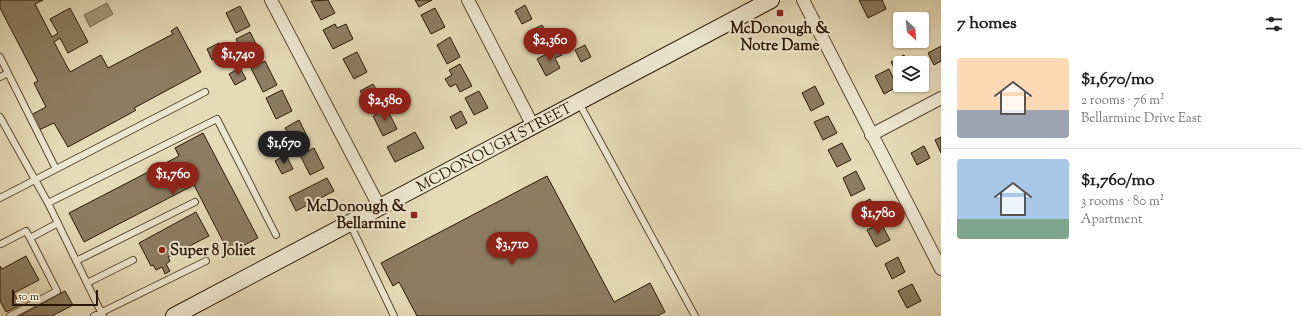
<!DOCTYPE html>
<html lang="en">
<head>
<meta charset="utf-8">
<style>
  body { margin:0; font-family:"Sorts Mill Goudy",serif; background:#f6f6f6; color:#222; height:100vh; display:flex; flex-direction:column; font-size:15px; white-space:nowrap }
  * { box-sizing:border-box; margin:0 }
  p { font-size:13px; color:#767676 }
  .icon { flex:none; width:22px; height:22px; fill:none; stroke:currentColor; stroke-width:2; stroke-linecap:round; stroke-linejoin:round }
  .map { position:relative; flex:1; overflow:hidden }
  .details { display:flex; flex-direction:column; background:#fff; width:360px }
  .details>* { flex:none }
  .needle { width:26px; rotate:154deg }
  .buttons { position:absolute; left:893px; top:12px; display:grid; gap:8px }
  .buttons a { display:grid; place-items:center; width:36px; height:36px; border-radius:4px; background:#fff; box-shadow:0 1px 3px #0004; font-size:20px }
  .scale { position:absolute; left:12px; bottom:10px; width:86px; box-sizing:border-box; padding-left:4px; border:2px solid #2b1805; border-top:0; font-size:11px; line-height:14px; white-space:nowrap; color:#2b1805; -webkit-text-stroke:3px #eee8d1; paint-order:stroke }
  .price { position:absolute; translate:-50% -34px; padding:0 9px; border-radius:14px; background:#8f2418; color:#fff; font-size:13px; line-height:26px; filter:drop-shadow(0 1px 2px #0008) }
  .price::after { content:''; position:absolute; left:50%; top:24px; width:12px; height:9px; margin-left:-6px; background:inherit; clip-path:polygon(0 0,100% 0,50% 100%) }
  .price.current { background:#222; color:#fff }
  ul { padding:0; list-style:none }
  li { display:flex; align-items:center; gap:12px; height:100px; padding:0 16px }
  li+li { border-top:1px solid #e0e0e0 }
  li span { display:grid; place-items:center; flex:none; width:112px; height:80px; border-radius:4px; color:#555 }
  li>.icon { margin-inline-start:auto }
  span .icon { width:48px; height:48px; fill:#fffc; stroke-width:1 }
  li b { font-size:17px }
  h2 { display:flex; justify-content:space-between; align-items:center; height:48px; padding:0 16px; font-size:17px }
  main { display:flex; flex:1; min-height:0 }
  .map>svg:first-child { display:block }
</style>
</head>
<body>
<main>
<div class="map">
<svg width="941" height="316" viewBox="0 0 941 316">
  <rect width="100%" height="100%" fill="#e5dbb8"/>
  <filter id="stains"><feTurbulence type="fractalNoise" baseFrequency=".005" numOctaves="4"/><feColorMatrix values="0 0 0 0 .2 0 0 0 0 .09 0 0 0 0 .02 0 0 0 .5 -.17"/></filter>
  <radialGradient id="worn" r=".72"><stop offset=".6" stop-color="#630" stop-opacity="0"/><stop offset="1" stop-color="#630" stop-opacity=".3"/></radialGradient>
  <!-- water -->
  <path fill="#a6997b" stroke="#75654c" d="M107,3l6,11 -23,13 -6,-12z"/>
  <!-- building -->
  <path fill="#8c7d62" stroke="#2b1805" d="M0,0h43l-8,4 17,33 6,-4 -8,-14 20,-11 18,34 -20,11 -8,-15 -6,4 16,30 31,-17 7,13 65,-34 -2,-3 6,-4 24,45 -67,36 2,2 -5,3 -63,34 -14,-24 -15,7 -8,-15 15,-8 -12,-24 4,-2 -38,-73z
    M328,0l7,13 -14,7 -10,-19z
    M415,0h17l-13,7z
    M859,0h23l4,9 -18,9z
    M525,5l7,14 -10,5 -7,-13z
    M240,6l10,20 -14,7 -10,-20z
    M435,8l10,19 -14,7 -10,-19z
    M335,24l2,4 9,-4 7,15 -20,10 -10,-19z
    M542,25l10,19 -14,8 -10,-20z
    M250,32l10,20 -14,7 -10,-20z
    M450,37l10,20 -13,7 -10,-19z
    M219,43l6,10 -13,7 -5,-11z
    M585,45l6,12 -10,5 -6,-12z
    M941,46v15l-7,4 -6,-12z
    M558,48l4,7 -7,3 5,10 -14,8 -9,-17z
    M357,52l10,20 -13,7 -11,-20z
    M904,55l4,8h-8v15l-9,-16z
    M265,61l12,24 -14,7 -12,-24z
    M460,64l12,22 -12,6 -4,-8 -6,3 -5,-8 7,-4 -3,-5z
    M240,68l6,11 -11,6 -6,-11z
    M889,69l8,18 -13,7 -9,-18z
    M373,84l11,19 -14,7 -10,-19z
    M815,86l9,18 -13,7 -9,-18z
    M282,90l10,21 -16,8 -10,-21z
    M479,91l9,17 -14,7 -9,-17z
    M387,109l10,20 -14,7 -10,-20z
    M461,111l6,12 -11,6 -6,-12z
    M828,116l9,17 -14,7 -9,-18z
    M299,120l10,20 -14,7 -10,-19z
    M415,132l9,16 -29,14 -8,-15z
    M203,133l55,105 -29,15 -35,-68 -110,57 -15,-29 110,-57 -4,-8z
    M941,137v16l-6,-13z
    M842,143l9,17 -14,7 -9,-17z
    M924,146l6,12 -13,7 -6,-12z
    M314,148l10,20 -14,7 -10,-20z
    M286,155l7,14 -11,5 -7,-13z
    M856,171l9,18 -14,7 -8,-18z
    M547,176l67,126 36,-19 15,29 -8,4h-240l-18,-34 -6,4 -12,-23z
    M327,178l7,13 -38,20 -7,-14z
    M870,199l9,17 -13,7 -9,-17z
    M196,212l13,24 -41,21 2,4 -4,3 4,7 -5,3 -3,-7 -6,3 -3,-5 -2,1 -12,-23z
    M881,223l9,17 -14,7 -9,-17z
    M26,256l13,24 -25,13 6,12 -14,7 -6,-11v-35l2,3z
    M898,257l7,15 -13,7 -7,-15z
    M912,284l9,17 -14,7 -9,-17z
    M65,291l8,14 -21,11h-33z"/>
  <g fill="none" stroke-linecap="round" stroke-linejoin="round">
    <defs>
      <path id="lane" d="M0,57l56,112
        M0,77l8,-4
        M579,103l116,213
        M0,117l48,86
        M0,198l205,-106
        M350,224l44,92
        M1,244l25,-13 4,7
        M76,261l119,-59
        M87,283l46,-23
        M10,316l47,-25 -27,-53 28,-15
        M94,316l112,-55
        M103,316l-55,-113 169,-84 59,116"/>
      <path id="street" d="M271,0l109,208
        M468,0l65,126
        M803,0l138,269
        M871,135l70,-37"/>
      <path id="secondary" d="M174,316l597,-316"/>
    </defs>
    <!-- lane casing -->
    <use href="#lane" stroke="#5a4932" stroke-width="8"/>
    <!-- street casing -->
    <use href="#street" stroke="#5a4932" stroke-width="14"/>
    <!-- secondary casing -->
    <use href="#secondary" stroke="#2b1805" stroke-width="18"/>
    <!-- lane -->
    <use href="#lane" stroke="#eee8d1" stroke-width="6"/>
    <!-- street -->
    <use href="#street" stroke="#eee8d1" stroke-width="12"/>
    <!-- secondary -->
    <use href="#secondary" stroke="#eee8d1" stroke-width="16"/>
  </g>
  <!-- markers -->
  <g fill="#8f2418" stroke="#eee8d1" stroke-width="1.5">
    <rect x="776" y="9" width="8" height="8" rx="2"/>
    <rect x="410" y="211" width="8" height="8" rx="2"/>
    <circle cx="162" cy="250" r="4"/>
  </g>
  <g text-anchor="middle" stroke-width="4" stroke-linejoin="round" paint-order="stroke">
    <!-- poi labels -->
    <g font-size="15" font-weight="bold" fill="#2b1805" stroke="#eee8d1">
      <text x="780" y="33">McDonough &amp;<tspan x="780" dy="17">Notre Dame</tspan></text>
      <text x="406" y="211" text-anchor="end">McDonough &amp;<tspan x="406" dy="17">Bellarmine</tspan></text>
      <text x="170" y="255" text-anchor="start">Super 8 Joliet</text>
    </g>
    <!-- street labels -->
    <g font-size="15" fill="#2b1805" stroke="#eee8d1">
      <text transform="translate(494 147) rotate(-28)" y="5">MCDONOUGH STREET</text>
    </g>
  </g>
  <rect width="100%" height="100%" filter="url(#stains)"/>
  <rect width="100%" height="100%" fill="url(#worn)"/>
</svg>
<div class="buttons">
<a><svg class="needle" viewBox="-14 -14 28 28"><path d="M0-13l5 13h-10z" fill="#e53935"/><path d="M0 13l5-13h-10z" fill="#767676"/></svg></a>
<a><svg class="icon" aria-label="layers" viewBox="0 0 24 24"><path d="M12 4l9 5-9 5-9-5zM3 14l9 5 9-5"/></svg></a>
</div>
<div class="scale">50 m</div>
<b class="price" style="left:550px;top:62px">$2,360</b>
<b class="price" style="left:238px;top:76px">$1,740</b>
<b class="price" style="left:385px;top:122px">$2,580</b>
<b class="price current" style="left:284px;top:165px">$1,670</b>
<b class="price" style="left:173px;top:196px">$1,760</b>
<b class="price" style="left:878px;top:235px">$1,780</b>
<b class="price" style="left:512px;top:266px">$3,710</b>
</div>
<section class="details">
<h2>7 homes<svg class="icon" aria-label="filters" viewBox="0 0 24 24"><path d="M4 7h16M4 17h16"/><circle cx="9" cy="7" r="2"/><circle cx="15" cy="17" r="2"/></svg></h2>
<ul>
<li><span style="background:linear-gradient(#ffd9b3 65%,#9aa5b1 0)"><svg class="icon" aria-label="home" viewBox="0 0 24 24"><path d="M3 11l9-7 9 7M6 9v11h12V9"/></svg></span><div><b>$1,670/mo</b><p>2 rooms · 76 m²</p><p>Bellarmine Drive East</p></div></li>
<li><span style="background:linear-gradient(#a9c7e8 75%,#7fa58c 0)"><svg class="icon" aria-label="home" viewBox="0 0 24 24"><path d="M3 11l9-7 9 7M6 9v11h12V9"/></svg></span><div><b>$1,760/mo</b><p>3 rooms · 80 m²</p><p>Apartment</p></div></li>
</ul>
</section>
</main>
</body>
</html>
